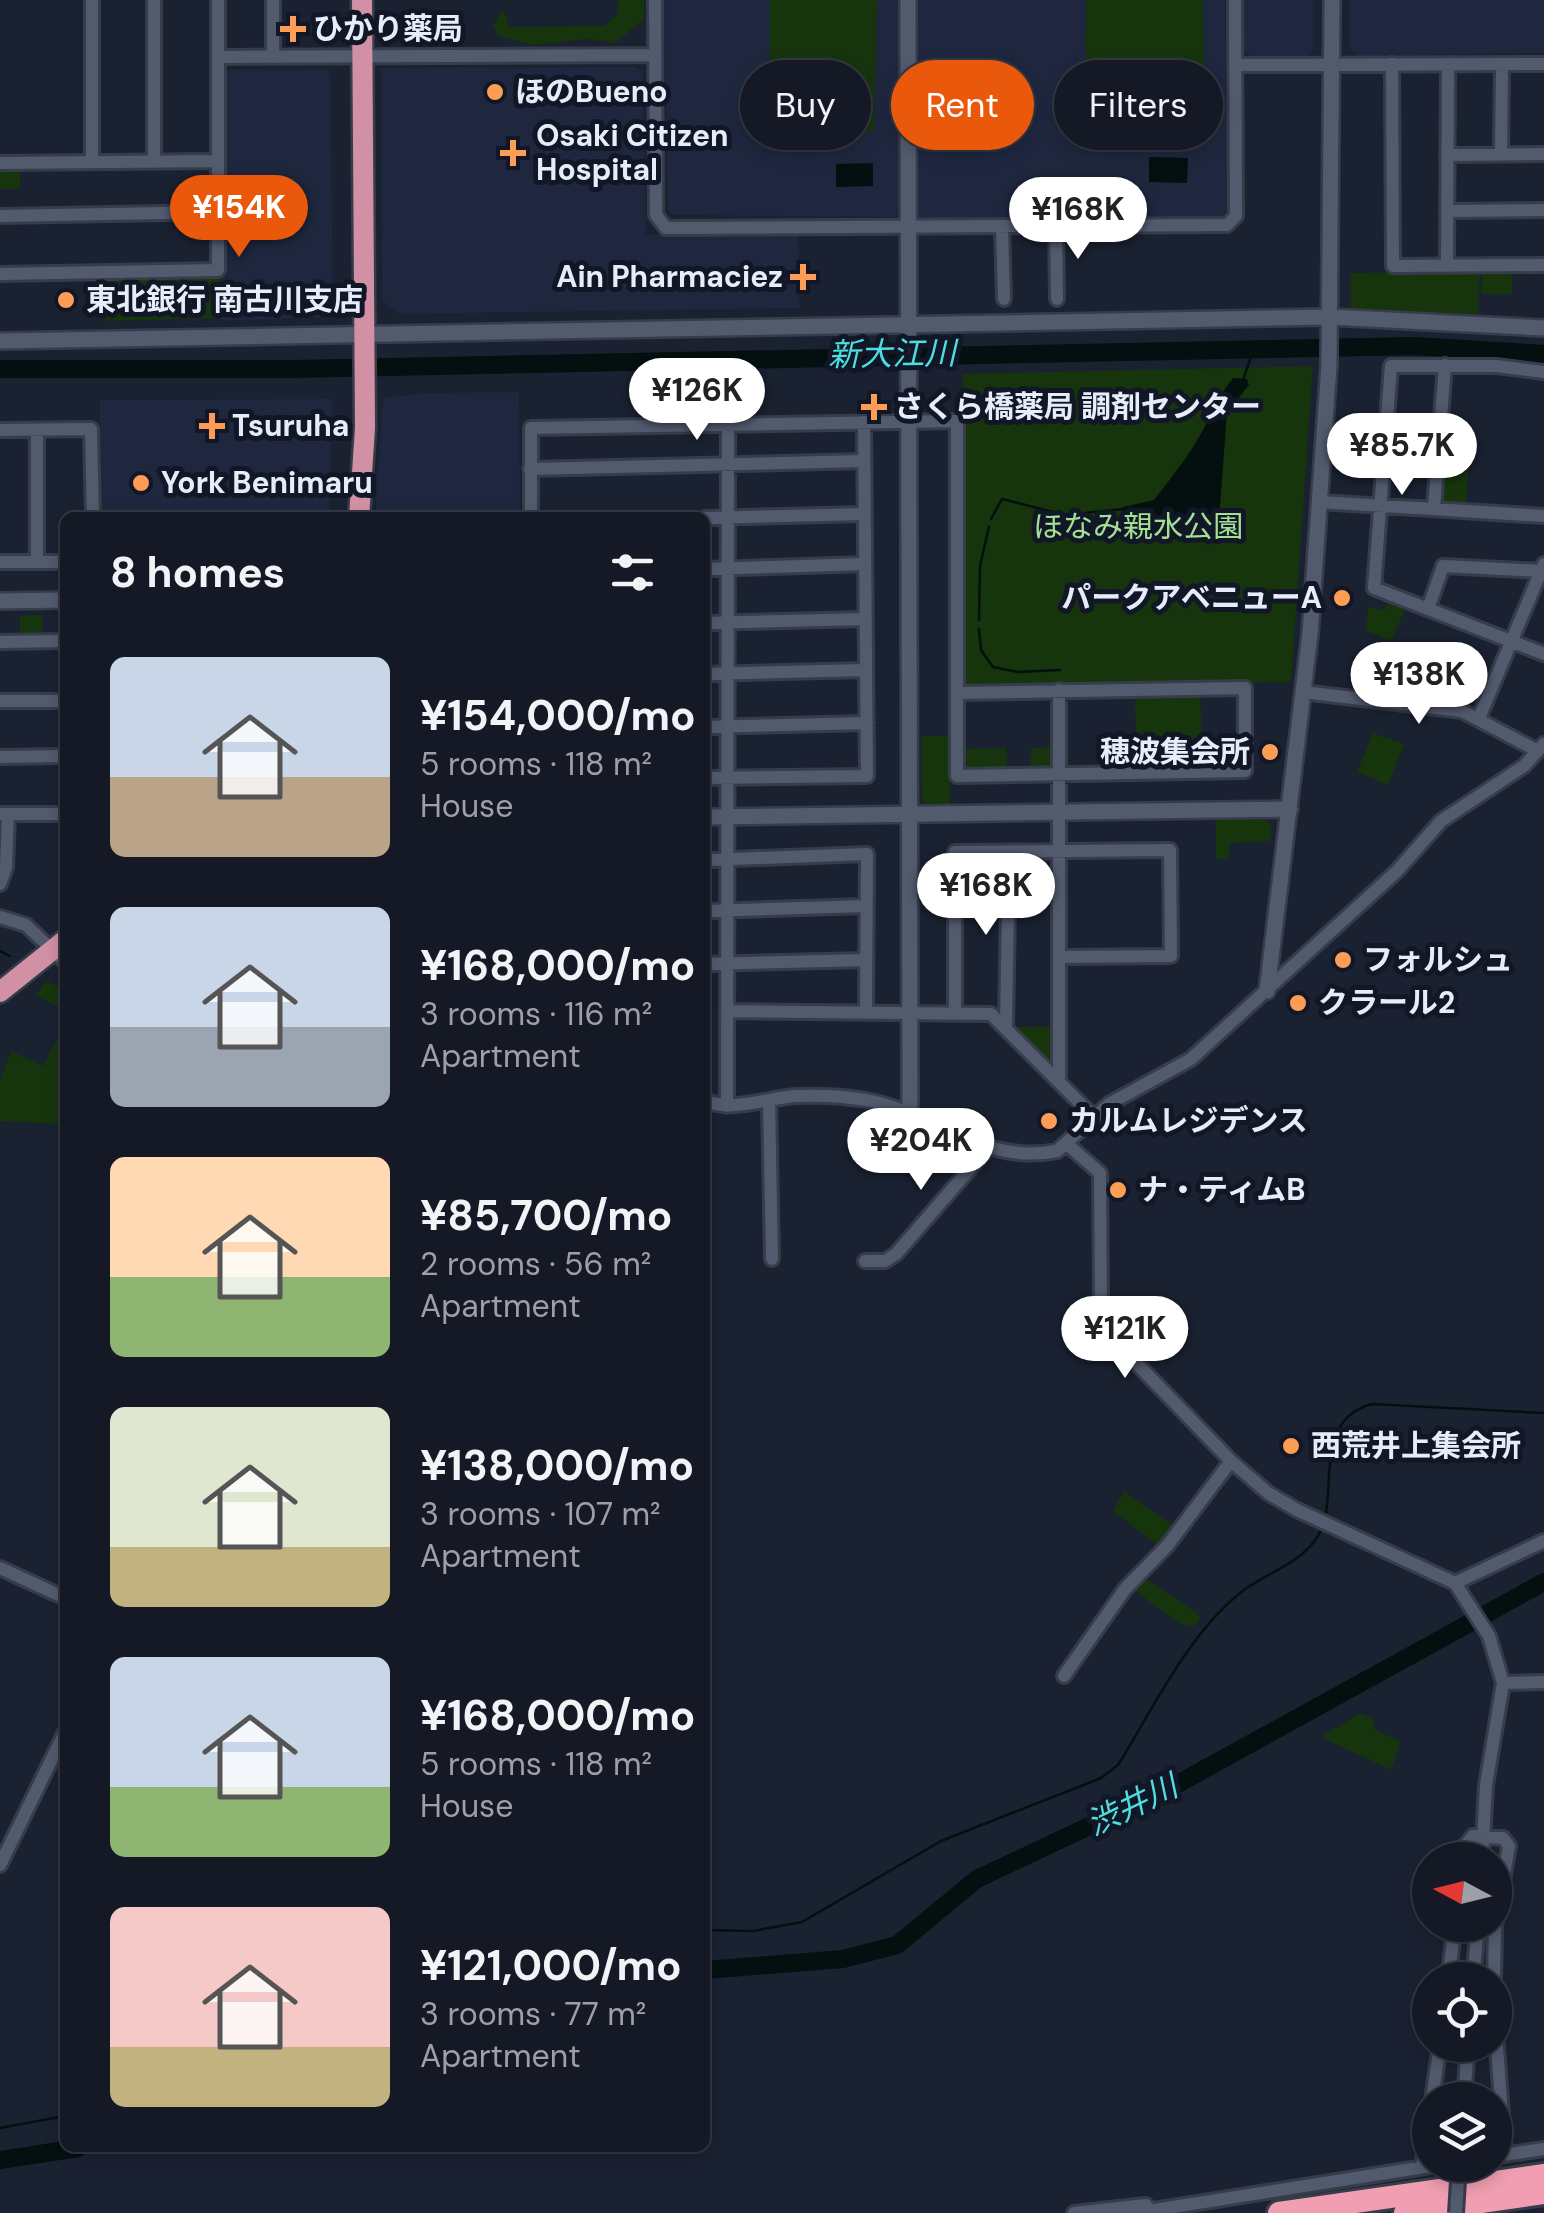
<!DOCTYPE html>
<html lang="en">
<head>
<meta charset="utf-8">
<style>
  body { margin:0; font-family:"DM Sans","Noto Sans JP",sans-serif; background:#212632; color:#f1f3f6; height:100vh; display:flex; flex-direction:column; font-size:38px; white-space:nowrap }
  * { box-sizing:border-box; margin:0 }
  p { font-size:32px; color:#9da0a7 }
  .icon { flex:none; width:55px; height:55px; fill:none; stroke:currentColor; stroke-width:2; stroke-linecap:round; stroke-linejoin:round }
  .map { position:relative; flex:1; overflow:hidden }
  .side { position:absolute; left:60px; top:512px; width:650px; height:1640px; display:flex; flex-direction:column; background:#141925; border-radius:15px; box-shadow:0 5px 15px #0003,0 0 0 2px #333842 }
  .side>* { flex:none }
  .hud { position:absolute; left:740px; top:60px; width:652px; height:90px; display:flex; gap:20px }
  .needle { width:65px; rotate:277deg }
  .buttons { position:absolute; left:1412px; top:1842px; display:grid; gap:20px }
  .buttons a { display:grid; place-items:center; width:100px; height:100px; border-radius:50%; background:#141925; box-shadow:0 5px 15px #0003,0 0 0 2px #333842; font-size:50px }
  .price { position:absolute; translate:-50% -85px; padding:0 22px; border-radius:35px; background:#fff; color:#222; font-size:32px; line-height:65px; filter:drop-shadow(0 2px 5px #0008) }
  .price::after { content:''; position:absolute; left:50%; top:60px; width:30px; height:22px; margin-left:-15px; background:inherit; clip-path:polygon(0 0,100% 0,50% 100%) }
  .price.selected { background:#ea580c; color:#fff }
  ul { padding:0; list-style:none }
  li { display:flex; align-items:center; gap:30px; height:250px; padding:0 50px }
  li span { display:grid; place-items:center; flex:none; width:280px; height:200px; border-radius:15px; color:#555 }
  li>.icon { margin-inline-start:auto }
  span .icon { width:120px; height:120px; fill:#fffc; stroke-width:1 }
  li b { font-size:42px }
  h2 { display:flex; justify-content:space-between; align-items:center; height:120px; padding:0 50px; font-size:42px }
  .pill { padding:0 35px; border-radius:45px; background:#141925; box-shadow:0 5px 15px #0003,0 0 0 2px #333842; font-size:35px; line-height:90px }
  .pill.selected { background:#ea580c; color:#fff }
  .map>svg:first-child { display:block }
</style>
</head>
<body>
<div class="map">
<svg width="1544" height="2213" viewBox="0 0 1544 2213">
  <rect width="100%" height="100%" fill="#1a2131"/>
  <!-- built -->
  <path fill="#1e273e" d="M664,0h234l1,212 -4,5 -222,-2 -5,-5z
    M916,0h309l3,212 -6,6 -302,1 -5,-5z
    M1243,0h70l1,48 -6,8h-58l-6,-6z
    M1350,0h194v53l-187,3 -7,-7z
    M636,67l7,5 3,163 152,-2 1,75 -400,6 -17,-13 -1,-233z
    M222,70h108l3,230 -14,17 -98,4z
    M519,392l1,125h-145l8,-119 46,-5z
    M332,399l-3,118 -230,1 1,-118z"/>
  <!-- green -->
  <path fill="#16350d" d="M618,0h26v20l-30,23 -26,-4 -56,6 -33,-9 -6,-10 8,-15 6,5 1,11 96,-1 14,-12z
    M770,0h107l-3,131 -104,1z
    M1086,0h117l2,137 -120,1z
    M0,167h20v22h-20z
    M1480,271l-2,43 -127,-5v-36z
    M1512,272v22h-30v-21z
    M221,273l1,45 -116,3 -1,-45z
    M1313,366l-22,316 -328,6v-314z
    M1445,426l26,2 -5,77 -26,-2z
    M1388,603l17,7 -14,31 -25,-10 2,-25 16,5z
    M42,615v23l-22,1v-23z
    M1200,693l3,73 -80,3v-23l13,-1 -1,-50z
    M1373,733l31,11 -16,41 -31,-13z
    M921,736h29v70h-23l-5,-5z
    M1053,747v16l-6,6h-16v-21z
    M1006,748l1,23h-41l-5,-5v-17z
    M1216,820h50l6,5 -2,16 -40,2 -1,16h-13z
    M47,981l17,9 -7,16 -22,-11z
    M1015,1027h40l-1,30 -8,3z
    M58,1037l7,3v84l-65,-3v-41l11,-29 32,15z
    M1124,1491l52,37 -17,18 -46,-35z
    M1143,1577l53,35 4,6 -5,8 -15,-2 -46,-34 2,-8z
    M1360,1713l13,5 2,12 26,11 -10,29 -70,-33z"/>
  <!-- water -->
  <path fill="#040f0f" d="M1149,157l39,1 -1,25 -38,-1z
    M873,163v23l-37,1v-23z
    M1233,378l14,1 2,6 -22,27 -9,122 -19,5 -76,-21v-11l31,-7c19,-25 38,-47 52,-76l-3,-10 4,-10 10,-4z"/>
  <g fill="none" stroke-linecap="round" stroke-linejoin="round">
    <!-- stream -->
    <path stroke="#040f0f" stroke-width="2.5" d="M1243,380l10,-29
      M991,519l11,-20 63,16 59,-6
      M979,620l1,-54 9,-39
      M979,629l2,21 12,17 25,5 42,-2
      M0,951l10,5
      M1325,1518c9,-43 -7,-99 47,-114l172,9
      M705,1930l48,1 49,-9 139,-81 160,-63 17,-13c36,-58 69,-129 122,-172 29,-23 68,-30 83,-67
      M0,2128l65,-12"/>
    <!-- river -->
    <path stroke="#040f0f" stroke-width="18" d="M0,369h293l1122,-23 129,8
      M705,1970l138,-11 54,-14 80,-66 195,-92 372,-205
      M0,2160l78,-12"/>
    <defs>
      <path id="minor" d="M154,0v161
        M655,0l1,215 10,13 561,-3 9,-9 -1,-216
        M218,57l437,-2
        M273,57v-57
        M1392,64l1,202 151,-1
        M1236,65l308,-1
        M1501,154l1,-90
        M1447,155l97,-1
        M92,162v-162
        M0,163l218,-2
        M1447,211l97,-1
        M0,216l218,-4
        M1002,226l2,73
        M1056,226l1,73
        M1447,266l1,-202
        M0,274l218,-4v-270
        M1544,372l-48,-6h-105l-17,222 170,66
        M0,430l91,-1 2,89
        M37,430v132
        M530,469l334,-8
        M1320,502l224,14
        M1434,508l11,-143
        M531,518v-90l426,-7c0,118 0,237 0,355l288,-5v-83l-288,5
        M705,518l160,-4
        M0,562h65
        M705,569l160,-5
        M1428,609l15,-43 98,5
        M705,623l161,-4
        M0,642l65,-1
        M705,674l161,-4
        M1303,692l159,19 76,40
        M0,701h65
        M1479,718l65,-154
        M705,727l162,-4
        M0,757l65,-1
        M705,778l162,-2 -3,-354
        M2,814h63
        M705,860l162,-6 -1,158
        M0,884l6,-17 2,-53
        M705,911l161,-5
        M0,917l26,8 39,37
        M705,964l161,-4
        M727,1011l264,3 102,102
        M955,1011v-159l215,-2 1,106 -110,1
        M1006,1025l3,-173
        M1059,1078v-388
        M769,1100l3,159
        M705,1101c31,11 60,-3 91,-5 23,-1 47,0 70,4 67,12 118,66 191,51l52,-47 82,-45 206,-188 44,-50 83,-55 20,-22
        M727,1106l1,-681
        M1067,1144l33,29 1,133 11,32 119,123 37,32 29,17 158,73 34,53 14,47 -17,102 -4,75
        M865,1261h20l11,-7 91,-105
        M0,1568l65,30
        M1455,1583l89,-42
        M1064,1676l61,-87 42,-43 64,-85
        M1503,1683l41,-1
        M1463,1860l2,-14 8,-10 30,2 6,8 -14,80 -1,54
        M0,1865l65,-133
        M1448,1980l7,-55
        M1473,1980l5,-55
        M1495,2020l10,135
        M1432,2100l8,-55
        M1464,2100l4,-55
        M1495,2156l49,-7
        M1422,2167l8,-52
        M1074,2213l72,-8
        M1135,2213l302,-48"/>
      <path id="tertiary" d="M908,0l2,1114
        M0,341l1330,-24 214,11
        M0,601l65,-1
        M705,817l585,-8
        M1267,991l43,-357 19,-269 3,-365"/>
      <path id="trunk" d="M359,518l6,-90 -3,-428
        M0,992l65,-52"/>
      <path id="motorway" d="M1279,2213l265,-38
        M1405,2213l139,-20"/>
    </defs>
    <!-- minor casing -->
    <use href="#minor" stroke="#373c4a" stroke-width="18"/>
    <!-- tertiary casing -->
    <use href="#tertiary" stroke="#373c4a" stroke-width="20"/>
    <!-- trunk casing -->
    <use href="#trunk" stroke="#373c4a" stroke-width="25"/>
    <!-- motorway casing -->
    <use href="#motorway" stroke="#373c4a" stroke-width="28"/>
    <!-- minor -->
    <use href="#minor" stroke="#525b6e" stroke-width="12"/>
    <!-- tertiary -->
    <use href="#tertiary" stroke="#525b6e" stroke-width="15"/>
    <!-- trunk -->
    <use href="#trunk" stroke="#d190a4" stroke-width="20"/>
    <!-- motorway -->
    <use href="#motorway" stroke="#f19eb2" stroke-width="22"/>
    <defs>
      <path id="minor-bridge" d="M1456,2213l3,-48"/>
    </defs>
    <!-- minor-bridge casing -->
    <use href="#minor-bridge" stroke="#373c4a" stroke-width="18" stroke-linecap="butt"/>
    <!-- minor-bridge -->
    <use href="#minor-bridge" stroke="#525b6e" stroke-width="12"/>
  </g>
  <!-- markers -->
  <g fill="#fd9d55" stroke="#111727" stroke-width="4">
    <path d="M288 14h10v10h10v10h-10v10h-10v-10h-10v-10h10z"/>
    <circle cx="495" cy="92" r="10"/>
    <path d="M508 138h10v10h10v10h-10v10h-10v-10h-10v-10h10z"/>
    <path d="M798 262h10v10h10v10h-10v10h-10v-10h-10v-10h10z"/>
    <circle cx="66" cy="300" r="10"/>
    <path d="M869 392h10v10h10v10h-10v10h-10v-10h-10v-10h10z"/>
    <path d="M207 411h10v10h10v10h-10v10h-10v-10h-10v-10h10z"/>
    <circle cx="141" cy="483" r="10"/>
    <circle cx="1342" cy="598" r="10"/>
    <circle cx="1270" cy="752" r="10"/>
    <circle cx="1343" cy="960" r="10"/>
    <circle cx="1298" cy="1003" r="10"/>
    <circle cx="1049" cy="1121" r="10"/>
    <circle cx="1118" cy="1190" r="10"/>
    <circle cx="1291" cy="1446" r="10"/>
  </g>
  <g text-anchor="middle" stroke-width="10" stroke-linejoin="round" paint-order="stroke">
    <!-- poi labels -->
    <g font-size="30" font-weight="bold" fill="#e7edf8" stroke="#111727" text-anchor="start">
      <text x="313" y="39">ひかり薬局</text>
      <text x="515" y="102">ほのBueno</text>
      <text x="536" y="146">Osaki Citizen<tspan x="536" dy="34">Hospital</tspan></text>
      <text x="783" y="287" text-anchor="end">Ain Pharmaciez</text>
      <text x="86" y="310">東北銀行 南古川支店</text>
      <text x="894" y="417">さくら橋薬局 調剤センター</text>
      <text x="232" y="436">Tsuruha</text>
      <text x="161" y="493">York Benimaru</text>
      <text x="1322" y="608" text-anchor="end">パークアベニューA</text>
      <text x="1250" y="762" text-anchor="end">穂波集会所</text>
      <text x="1363" y="970">フォルシュ</text>
      <text x="1318" y="1013">クラール2</text>
      <text x="1069" y="1131">カルムレジデンス</text>
      <text x="1138" y="1200">ナ・ティムB</text>
      <text x="1311" y="1456">西荒井上集会所</text>
    </g>
    <!-- park labels -->
    <g font-size="30" fill="#a3e093" stroke="#111727">
      <text x="1138" y="537">ほなみ親水公園</text>
    </g>
    <!-- water labels -->
    <g font-size="32" font-style="italic" fill="#4ddfe0" stroke="#111727">
      <text transform="translate(892 354) rotate(-1)" y="11">新大江川</text>
      <text transform="translate(1132 1805) rotate(-26)" y="11">渋井川</text>
    </g>
  </g>
</svg>
<div class="buttons">
<a><svg class="needle" viewBox="-14 -14 28 28"><path d="M0-13l5 13h-10z" fill="#e53935"/><path d="M0 13l5-13h-10z" fill="#9da0a7"/></svg></a>
<a><svg class="icon" aria-label="locate" viewBox="0 0 24 24"><circle cx="12" cy="12" r="6"/><path d="M12 2v4M12 18v4M2 12h4M18 12h4"/></svg></a>
<a><svg class="icon" aria-label="layers" viewBox="0 0 24 24"><path d="M12 4l9 5-9 5-9-5zM3 14l9 5 9-5"/></svg></a>
</div>
<b class="price selected" style="left:239px;top:260px">¥154K</b>
<b class="price" style="left:1078px;top:262px">¥168K</b>
<b class="price" style="left:697px;top:443px">¥126K</b>
<b class="price" style="left:1402px;top:498px">¥85.7K</b>
<b class="price" style="left:1419px;top:727px">¥138K</b>
<b class="price" style="left:986px;top:938px">¥168K</b>
<b class="price" style="left:921px;top:1193px">¥204K</b>
<b class="price" style="left:1125px;top:1381px">¥121K</b>
<div class="hud">
<a class="pill">Buy</a>
<a class="pill selected">Rent</a>
<a class="pill">Filters</a>
</div>
<section class="side">
<h2>8 homes<svg class="icon" aria-label="filters" viewBox="0 0 24 24"><path d="M4 7h16M4 17h16"/><circle cx="9" cy="7" r="2"/><circle cx="15" cy="17" r="2"/></svg></h2>
<ul>
<li><span style="background:linear-gradient(#c9d6e8 60%,#b9a48a 0)"><svg class="icon" aria-label="home" viewBox="0 0 24 24"><path d="M3 11l9-7 9 7M6 9v11h12V9"/></svg></span><div><b>¥154,000/mo</b><p>5 rooms · 118 m²</p><p>House</p></div></li>
<li><span style="background:linear-gradient(#c9d6e8 60%,#9aa5b1 0)"><svg class="icon" aria-label="home" viewBox="0 0 24 24"><path d="M3 11l9-7 9 7M6 9v11h12V9"/></svg></span><div><b>¥168,000/mo</b><p>3 rooms · 116 m²</p><p>Apartment</p></div></li>
<li><span style="background:linear-gradient(#ffd9b3 60%,#8fb573 0)"><svg class="icon" aria-label="home" viewBox="0 0 24 24"><path d="M3 11l9-7 9 7M6 9v11h12V9"/></svg></span><div><b>¥85,700/mo</b><p>2 rooms · 56 m²</p><p>Apartment</p></div></li>
<li><span style="background:linear-gradient(#dfe7d0 70%,#c2b280 0)"><svg class="icon" aria-label="home" viewBox="0 0 24 24"><path d="M3 11l9-7 9 7M6 9v11h12V9"/></svg></span><div><b>¥138,000/mo</b><p>3 rooms · 107 m²</p><p>Apartment</p></div></li>
<li><span style="background:linear-gradient(#c9d6e8 65%,#8fb573 0)"><svg class="icon" aria-label="home" viewBox="0 0 24 24"><path d="M3 11l9-7 9 7M6 9v11h12V9"/></svg></span><div><b>¥168,000/mo</b><p>5 rooms · 118 m²</p><p>House</p></div></li>
<li><span style="background:linear-gradient(#f6c9c9 70%,#c2b280 0)"><svg class="icon" aria-label="home" viewBox="0 0 24 24"><path d="M3 11l9-7 9 7M6 9v11h12V9"/></svg></span><div><b>¥121,000/mo</b><p>3 rooms · 77 m²</p><p>Apartment</p></div></li>
</ul>
</section>
</div>
</body>
</html>
